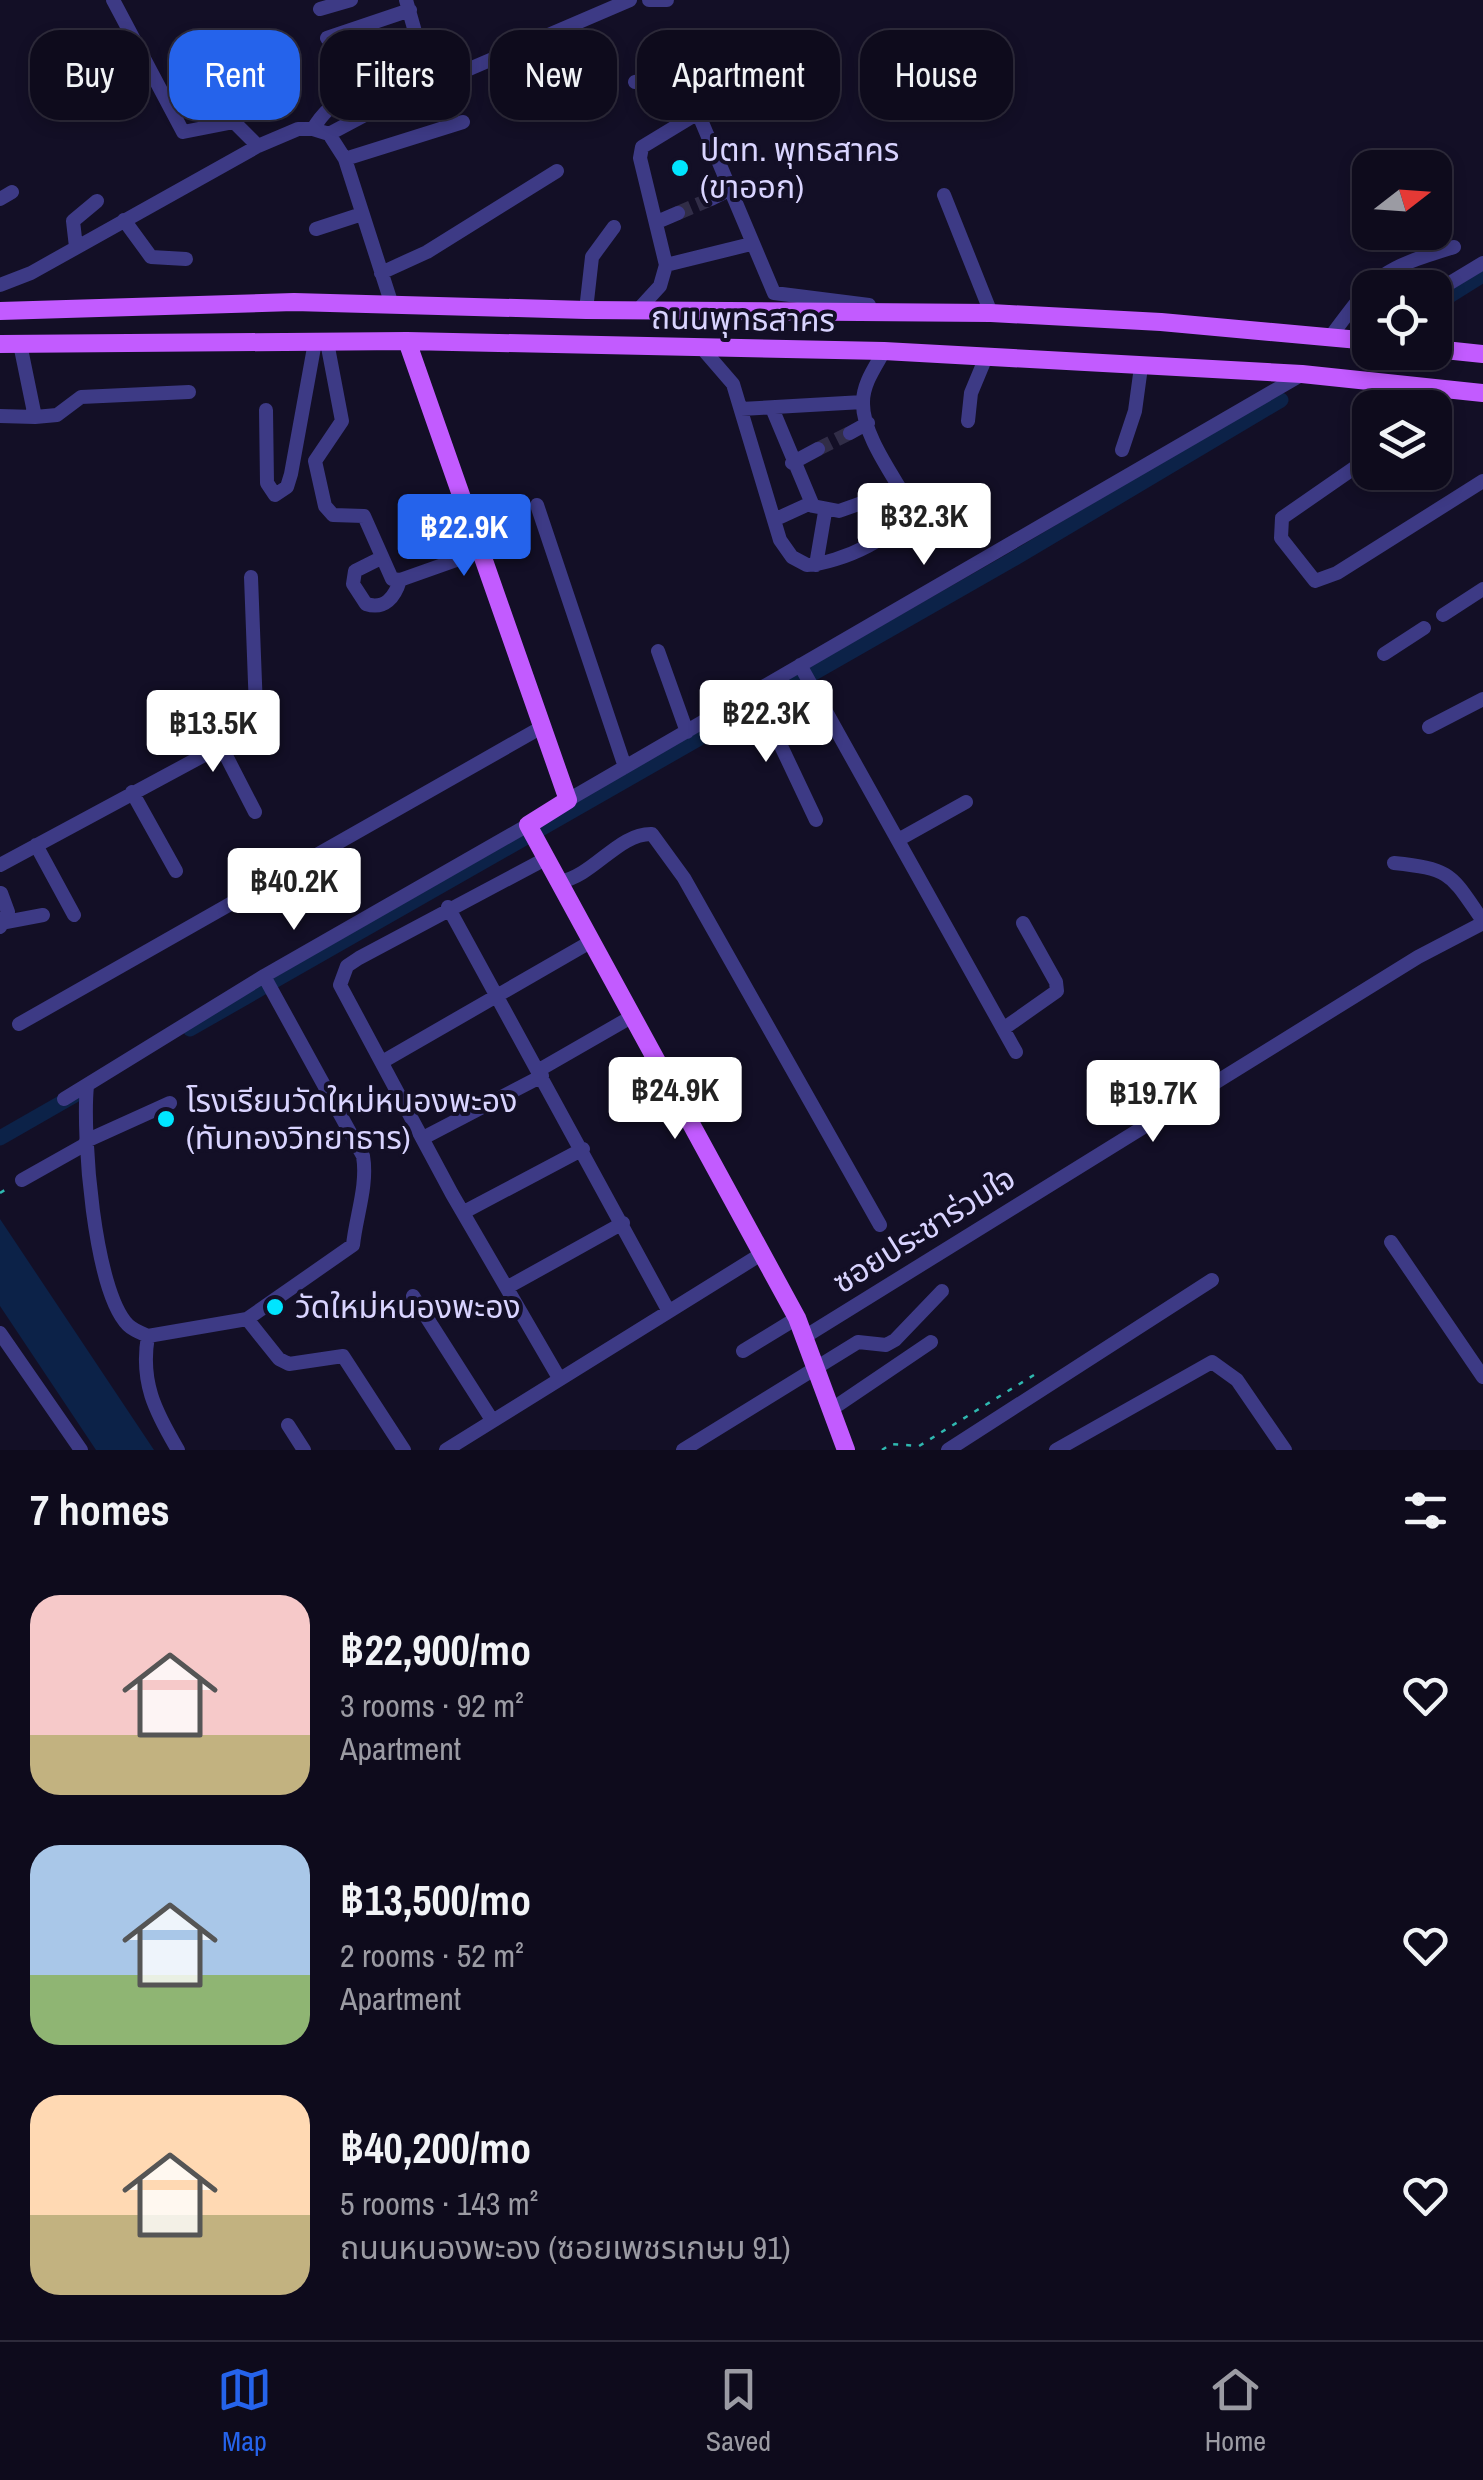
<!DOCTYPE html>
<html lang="en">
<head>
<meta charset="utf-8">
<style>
  body { margin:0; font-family:"Archivo Narrow","Noto Sans Thai",sans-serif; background:#1c1929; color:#f1f3f6; height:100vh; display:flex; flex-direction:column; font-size:38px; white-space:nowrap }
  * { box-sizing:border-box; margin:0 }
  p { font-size:32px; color:#9b9ba3 }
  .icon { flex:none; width:55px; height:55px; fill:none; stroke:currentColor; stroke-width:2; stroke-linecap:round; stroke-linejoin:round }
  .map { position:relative; height:1450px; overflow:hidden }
  .side { display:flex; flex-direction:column; background:#0e0b1c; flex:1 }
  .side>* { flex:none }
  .banner { position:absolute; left:30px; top:30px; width:1425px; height:90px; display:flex; gap:20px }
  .needle { width:65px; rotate:73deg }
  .tools { position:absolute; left:1352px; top:150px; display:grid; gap:20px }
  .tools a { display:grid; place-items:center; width:100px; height:100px; border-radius:20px; background:#0e0b1c; box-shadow:0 5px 15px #0003,0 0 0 2px #2e2b3b; font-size:50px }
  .price { position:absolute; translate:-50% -85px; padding:0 22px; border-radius:10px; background:#fff; color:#222; font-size:32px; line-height:65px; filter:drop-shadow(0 2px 5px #0008) }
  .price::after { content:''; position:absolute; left:50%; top:60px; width:30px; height:22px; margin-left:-15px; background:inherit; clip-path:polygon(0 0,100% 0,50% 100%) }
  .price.active { background:#2563eb; color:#fff }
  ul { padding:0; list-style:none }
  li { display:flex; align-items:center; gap:30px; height:250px; padding:0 30px }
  li span { display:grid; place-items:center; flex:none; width:280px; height:200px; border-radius:30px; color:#555 }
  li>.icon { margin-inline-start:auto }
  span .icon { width:120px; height:120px; fill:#fffc; stroke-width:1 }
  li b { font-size:42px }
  h2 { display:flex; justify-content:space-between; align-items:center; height:120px; padding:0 30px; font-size:42px }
  .pill { padding:0 35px; border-radius:30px; background:#0e0b1c; box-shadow:0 5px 15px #0003,0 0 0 2px #2e2b3b; font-size:35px; line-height:90px }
  .pill.active { background:#2563eb; color:#fff }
  .tabs { display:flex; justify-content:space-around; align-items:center; height:140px; border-top:2px solid #2e2b3b; background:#0e0b1c; font-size:28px; color:#9b9ba3 }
  .tabs a { display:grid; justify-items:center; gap:5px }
  .tabs .active { color:#2563eb }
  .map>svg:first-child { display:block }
</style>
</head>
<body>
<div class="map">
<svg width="1483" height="1450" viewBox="0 0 1483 1450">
  <rect width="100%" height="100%" fill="#130f26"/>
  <!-- water -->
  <path fill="#0c2248" d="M0,1219l154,231h-58l-96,-144z"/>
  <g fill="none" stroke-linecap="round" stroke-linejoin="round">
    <!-- canal -->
    <path stroke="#0c2248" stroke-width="15" d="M1435,305l48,-30
      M190,1029l827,-472 264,-157
      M0,1138l75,-43"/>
    <!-- minor-tunnel -->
    <path stroke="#312d47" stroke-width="14" stroke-dasharray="14 7" stroke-linecap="butt" d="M678,213l33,-14
      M818,449l32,-16"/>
    <!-- path -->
    <path stroke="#2fb8b0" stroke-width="2.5" stroke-dasharray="5 8" stroke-linecap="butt" d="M0,1193l8,-5
      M882,1450l9,-6 28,2 115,-71"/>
    <!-- minor -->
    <path stroke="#3d3a85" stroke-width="14" d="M113,0l70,132 51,-10 24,24
      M406,0l25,88
      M649,0h18
      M320,9l31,-9
      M327,38l83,-28
      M635,82c33,-6 45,4 63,31l76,180 95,12
      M313,129c23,-40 70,-51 111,-66
      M329,134l47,-25 254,-109
      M345,159l118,-37
      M944,195l47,118
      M0,199l12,-7
      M711,199l18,-9
      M124,220l27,37 35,2
      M657,222l21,-9
      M316,229l46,-15
      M76,247l-3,-26 24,-20
      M666,265l85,-21
      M381,273l46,-21 130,-81
      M0,285l31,-12 227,-127 40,-17h15l16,5 16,25 46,143
      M1435,292l48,-29
      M586,310l6,-53 22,-30
      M638,310l22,-24 6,-21 -26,-107 2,-11 56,-34
      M1331,336c47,-63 48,-66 123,-89
      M327,342l15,79 -27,40 10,45 8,9 31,1 28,63 8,1 79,-28
      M20,344l15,73 22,-2 24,-18 108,-5
      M701,347l32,37 47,156 12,17 15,8c29,-1 102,-30 101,-63 -15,-27 -46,-68 -45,-100 0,-19 13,-36 21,-51
      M772,408l41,98 26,5 62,-22
      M1422,408l8,-22
      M741,409l122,-7
      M266,410l1,73 8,12 12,-8 4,-13 24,-132
      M0,416l35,1
      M968,421l3,-28 15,-36
      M850,433l18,-10
      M1122,450l13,-39 6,-44
      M1370,457l-88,61 -1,20 34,43 22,-8 146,-92
      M792,463l26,-14
      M537,505l88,262
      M774,520l37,-17
      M381,558l-26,13 -2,13 13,20c19,6 29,-7 34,-24
      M816,565l9,-53
      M1443,615l40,-26
      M658,651l29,81
      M1384,654l40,-26
      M800,665l216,387
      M755,691l61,129
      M1429,727l54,-28
      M221,746l34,66
      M132,792l44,79
      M568,800l733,-425
      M898,840l68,-38
      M36,845l38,70
      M547,858l-188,100 -12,8 -7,19 112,209 107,184
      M1394,863c59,6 57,12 89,58
      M0,865l221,-119 28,-22 7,-15 -5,-132
      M559,882c35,-6 59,-49 93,-48l32,44 196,347
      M448,907l220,403
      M6,922l37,-7
      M0,927l8,-15 -7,-19
      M19,1024l523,-297
      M1003,1029l54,-38 -1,-9 -33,-59
      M382,1062l210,-121
      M539,1070l94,-54
      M87,1086c-5,47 7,205 41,239 5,5 13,8 20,11l99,-17 32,40 10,5 54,-8 61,94
      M64,1099l200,-123 264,-151
      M423,1138l119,-62
      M86,1141l84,-38
      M22,1180l64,-36
      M464,1212l119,-63
      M1391,1242l92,135
      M508,1287l115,-64
      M413,1296l79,124
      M247,1319l106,-74c3,-29 15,-60 10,-89l-99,-180
      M0,1333l81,117
      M148,1336c-8,46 7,75 30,114
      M806,1336l612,-379 65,-34
      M743,1351l54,-33
      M832,1409l99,-67
      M288,1425l16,25
      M446,1450l317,-197
      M683,1450l175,-108 28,3 9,-5 47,-49
      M948,1450l264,-170
      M1056,1450l156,-88 25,18 48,70"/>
    <!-- major -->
    <path stroke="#c25bff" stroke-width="18" d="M0,311l294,-9 292,8 405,3 170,9 209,19
      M407,341l161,459 -40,25 269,493 49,132
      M0,344l407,-3 477,10 418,23 181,19
      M1435,349l48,5"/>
  </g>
  <!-- markers -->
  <g fill="#00e5ff" stroke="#130f26" stroke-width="4">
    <circle cx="680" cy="168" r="10"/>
    <circle cx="166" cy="1119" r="10"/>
    <circle cx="275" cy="1307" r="10"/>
  </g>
  <g text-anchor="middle" stroke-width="8" stroke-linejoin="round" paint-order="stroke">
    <!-- poi labels -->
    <g font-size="32" fill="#d9d4ff" stroke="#130f26" text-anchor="start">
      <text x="700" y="161">ปตท. พุทธสาคร<tspan x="700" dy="37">(ขาออก)</tspan></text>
      <text x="186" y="1112">โรงเรียนวัดใหม่หนองพะอง<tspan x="186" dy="37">(ทับทองวิทยาธาร)</tspan></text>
      <text x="295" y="1318">วัดใหม่หนองพะอง</text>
    </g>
    <!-- street labels -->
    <g font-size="32" fill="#d9d4ff" stroke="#130f26">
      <text transform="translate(743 319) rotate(1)" y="11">ถนนพุทธสาคร</text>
      <text transform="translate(924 1230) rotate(-32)" y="11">ซอยประชาร่วมใจ</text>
    </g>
  </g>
</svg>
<div class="tools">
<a><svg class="needle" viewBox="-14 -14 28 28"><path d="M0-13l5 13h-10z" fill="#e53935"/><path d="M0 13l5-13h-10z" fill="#9b9ba3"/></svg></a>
<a><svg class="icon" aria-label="locate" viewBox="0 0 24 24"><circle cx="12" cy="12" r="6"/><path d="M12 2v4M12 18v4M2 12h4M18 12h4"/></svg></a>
<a><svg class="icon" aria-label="layers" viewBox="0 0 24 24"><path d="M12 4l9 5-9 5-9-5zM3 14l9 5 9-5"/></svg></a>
</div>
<b class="price" style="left:924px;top:568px">฿32.3K</b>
<b class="price active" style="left:464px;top:579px">฿22.9K</b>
<b class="price" style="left:766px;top:765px">฿22.3K</b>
<b class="price" style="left:213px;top:775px">฿13.5K</b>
<b class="price" style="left:294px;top:933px">฿40.2K</b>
<b class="price" style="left:675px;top:1142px">฿24.9K</b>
<b class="price" style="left:1153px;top:1145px">฿19.7K</b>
<div class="banner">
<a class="pill">Buy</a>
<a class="pill active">Rent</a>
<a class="pill">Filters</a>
<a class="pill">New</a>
<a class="pill">Apartment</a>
<a class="pill">House</a>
</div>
</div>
<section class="side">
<h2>7 homes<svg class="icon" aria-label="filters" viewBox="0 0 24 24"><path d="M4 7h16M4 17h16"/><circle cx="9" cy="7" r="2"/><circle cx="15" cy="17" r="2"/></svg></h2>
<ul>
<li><span style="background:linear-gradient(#f6c9c9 70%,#c2b280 0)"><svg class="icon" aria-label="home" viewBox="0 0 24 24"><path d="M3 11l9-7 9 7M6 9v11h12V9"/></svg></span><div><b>฿22,900/mo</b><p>3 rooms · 92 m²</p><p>Apartment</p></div><svg class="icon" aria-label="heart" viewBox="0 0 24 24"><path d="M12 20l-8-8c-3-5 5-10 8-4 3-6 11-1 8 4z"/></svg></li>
<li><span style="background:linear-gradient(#a9c7e8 65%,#8fb573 0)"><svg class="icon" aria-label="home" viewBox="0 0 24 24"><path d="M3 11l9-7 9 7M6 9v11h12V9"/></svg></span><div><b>฿13,500/mo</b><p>2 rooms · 52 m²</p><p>Apartment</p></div><svg class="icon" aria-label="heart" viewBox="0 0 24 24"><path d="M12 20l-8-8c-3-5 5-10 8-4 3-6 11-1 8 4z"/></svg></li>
<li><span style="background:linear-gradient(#ffd9b3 60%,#c2b280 0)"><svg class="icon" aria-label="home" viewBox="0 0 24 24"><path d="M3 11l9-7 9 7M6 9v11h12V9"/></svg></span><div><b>฿40,200/mo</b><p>5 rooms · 143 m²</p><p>ถนนหนองพะอง (ซอยเพชรเกษม 91)</p></div><svg class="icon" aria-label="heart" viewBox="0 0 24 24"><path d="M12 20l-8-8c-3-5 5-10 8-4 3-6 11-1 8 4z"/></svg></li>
</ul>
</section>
<nav class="tabs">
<a class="active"><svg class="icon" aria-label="map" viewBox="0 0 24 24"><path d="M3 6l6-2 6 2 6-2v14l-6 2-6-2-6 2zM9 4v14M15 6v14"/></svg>Map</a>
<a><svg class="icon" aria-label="saved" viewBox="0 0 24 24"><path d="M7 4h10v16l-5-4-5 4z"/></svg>Saved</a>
<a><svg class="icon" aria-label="home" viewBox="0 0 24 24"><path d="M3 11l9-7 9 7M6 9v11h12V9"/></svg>Home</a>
</nav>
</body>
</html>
